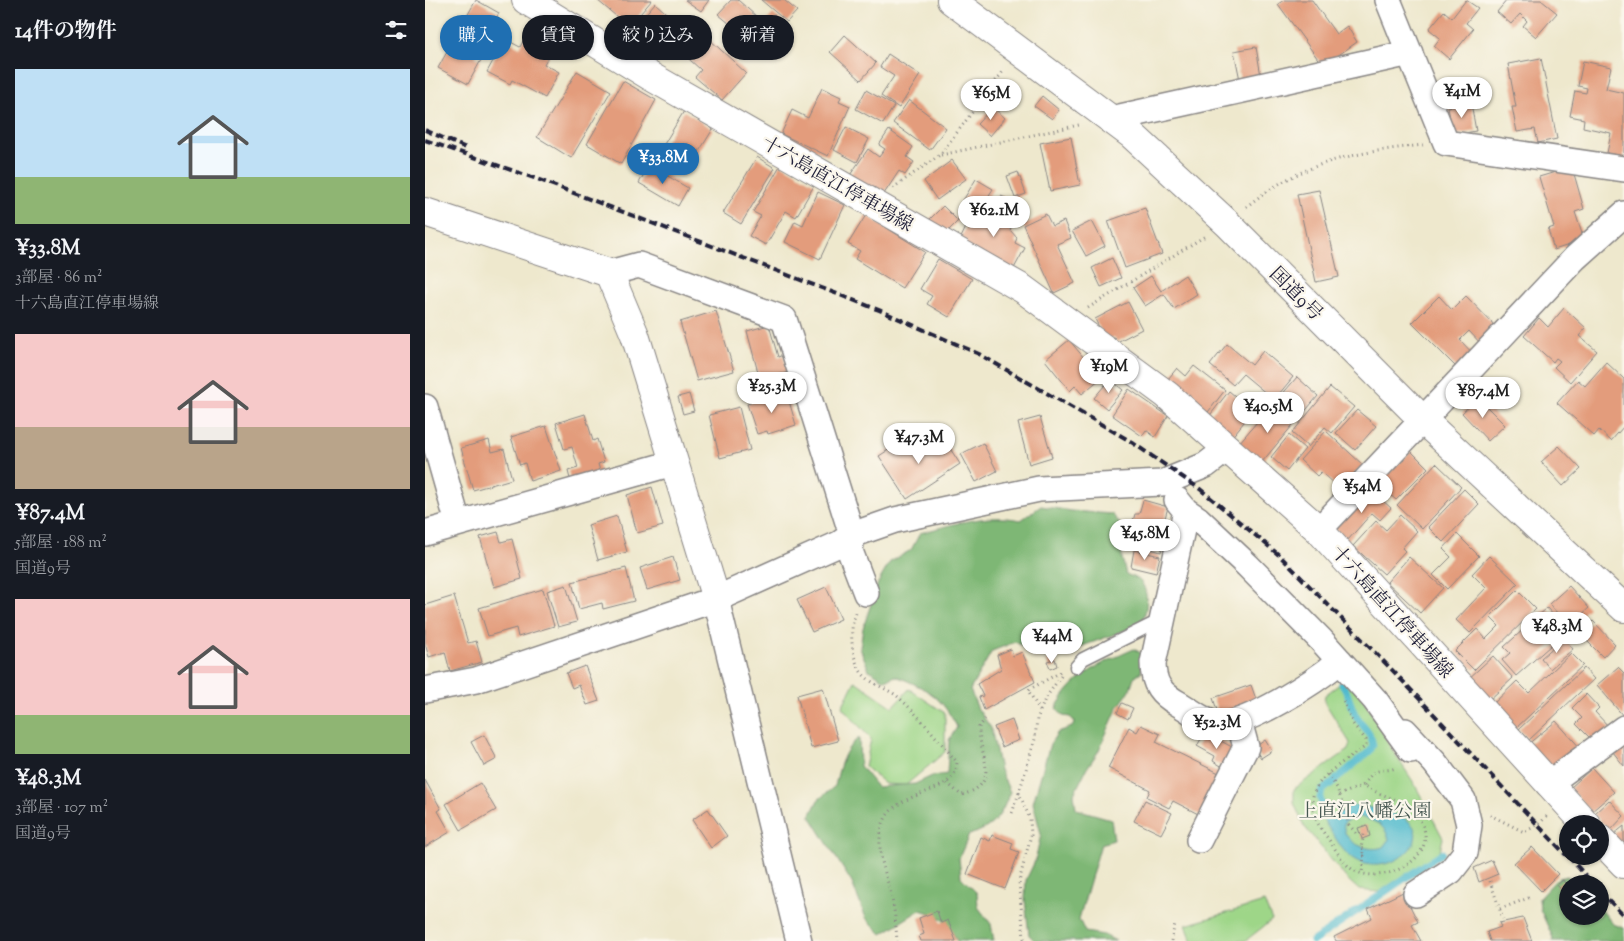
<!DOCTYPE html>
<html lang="ja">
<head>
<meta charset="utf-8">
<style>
  body { margin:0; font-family:"Sorts Mill Goudy","Noto Serif JP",serif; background:#20242c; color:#f1f3f6; height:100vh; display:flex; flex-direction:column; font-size:19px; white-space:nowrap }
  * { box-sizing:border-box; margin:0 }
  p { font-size:16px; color:#9ea1a6 }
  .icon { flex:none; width:28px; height:28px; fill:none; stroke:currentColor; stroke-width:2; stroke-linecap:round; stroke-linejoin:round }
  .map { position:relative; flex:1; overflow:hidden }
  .details { display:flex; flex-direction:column; background:#171b24; width:425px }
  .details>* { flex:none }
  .guide { position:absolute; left:15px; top:15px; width:475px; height:45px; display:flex; gap:10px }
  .controls { position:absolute; left:1134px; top:815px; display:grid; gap:10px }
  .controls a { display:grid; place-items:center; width:50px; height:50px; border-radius:50%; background:#171b24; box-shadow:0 1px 4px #0004; font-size:25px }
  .price { position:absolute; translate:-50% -42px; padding:0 11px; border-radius:18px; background:#fff; color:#222; font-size:16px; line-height:32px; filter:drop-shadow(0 1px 2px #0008) }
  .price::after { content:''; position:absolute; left:50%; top:30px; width:15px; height:11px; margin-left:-8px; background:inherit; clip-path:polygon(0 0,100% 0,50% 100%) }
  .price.active { background:#1f6fb2; color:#fff }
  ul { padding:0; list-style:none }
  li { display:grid; align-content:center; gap:10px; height:265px; padding:0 15px }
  li span { display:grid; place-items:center; height:155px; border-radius:0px; color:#555 }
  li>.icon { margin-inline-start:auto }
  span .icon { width:90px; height:90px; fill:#fffc; stroke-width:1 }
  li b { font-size:21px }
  h2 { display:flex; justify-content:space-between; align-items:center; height:60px; padding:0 15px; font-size:21px }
  .pill { padding:0 18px; border-radius:22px; background:#171b24; box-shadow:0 1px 4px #0004; font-size:18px; line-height:45px }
  .pill.active { background:#1f6fb2; color:#fff }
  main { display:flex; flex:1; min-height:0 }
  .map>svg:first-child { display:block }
</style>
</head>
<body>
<main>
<section class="details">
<h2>14件の物件<svg class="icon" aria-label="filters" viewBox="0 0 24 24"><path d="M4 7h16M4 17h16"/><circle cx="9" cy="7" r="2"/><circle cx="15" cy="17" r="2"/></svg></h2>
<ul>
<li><span style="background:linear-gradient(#bfe0f5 70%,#8fb573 0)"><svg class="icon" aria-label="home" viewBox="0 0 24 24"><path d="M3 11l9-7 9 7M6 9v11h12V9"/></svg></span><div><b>¥33.8M</b><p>3部屋 · 86 m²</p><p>十六島直江停車場線</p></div></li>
<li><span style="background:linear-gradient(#f6c9c9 60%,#b9a48a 0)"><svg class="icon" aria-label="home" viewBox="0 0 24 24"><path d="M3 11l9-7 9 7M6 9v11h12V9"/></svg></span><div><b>¥87.4M</b><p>5部屋 · 188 m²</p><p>国道9号</p></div></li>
<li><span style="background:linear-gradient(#f6c9c9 75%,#8fb573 0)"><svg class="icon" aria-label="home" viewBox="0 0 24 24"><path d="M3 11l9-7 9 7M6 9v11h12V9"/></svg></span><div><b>¥48.3M</b><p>3部屋 · 107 m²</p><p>国道9号</p></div></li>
</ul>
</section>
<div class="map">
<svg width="1199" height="941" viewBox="0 0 1199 941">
  <rect width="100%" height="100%" fill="#fbf7ec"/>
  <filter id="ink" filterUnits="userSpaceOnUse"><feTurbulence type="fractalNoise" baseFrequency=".02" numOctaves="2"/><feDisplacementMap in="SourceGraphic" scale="10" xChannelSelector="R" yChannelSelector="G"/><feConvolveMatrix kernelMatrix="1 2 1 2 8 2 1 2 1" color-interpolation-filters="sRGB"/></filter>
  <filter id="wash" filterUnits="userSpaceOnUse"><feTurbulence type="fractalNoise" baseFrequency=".0096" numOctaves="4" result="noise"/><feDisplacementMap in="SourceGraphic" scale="20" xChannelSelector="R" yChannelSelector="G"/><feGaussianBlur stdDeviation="1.12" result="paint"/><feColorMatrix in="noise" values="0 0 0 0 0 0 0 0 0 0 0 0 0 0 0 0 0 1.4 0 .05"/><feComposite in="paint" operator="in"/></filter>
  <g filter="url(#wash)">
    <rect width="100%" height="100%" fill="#eee8cd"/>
    <!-- green -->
    <path fill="#9ed688" stroke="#607c62" d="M920,680l17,17 31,54 21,32 29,55 -3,13 -61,41 -20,-2 -13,-12 -42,-52 -10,-23v-14l54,-39 2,-7 -26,-42 1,-6z
      M430,681l38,26 16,-18 36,24v39l-39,33 -21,-1 -20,-17 6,-28 -29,-32z
      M839,902l8,18 -27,21h-53l-6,-16z"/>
    <!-- forest -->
    <path fill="#7eb774" stroke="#506c58" d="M616,506l31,5 40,3 9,11 1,33 4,16c4,2 12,4 15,8 9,12 6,32 -1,43l-63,23 -37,6 -25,-12 -23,9 -22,39 8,19 13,19 9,42 10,22c-9,24 -15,35 -41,43l-10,23 2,19 16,16 1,14 13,17 3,17h-37c-11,-21 -14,-24 -37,-31l-38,24 -16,-16 -14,-35 -42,-67 8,-16 17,-14c4,-17 8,-37 24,-48l1,28 17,21 38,-3 17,-8 15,-2 2,-34 8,-13c-17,-32 -28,-37 -61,-51l-11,4 -16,-10 -9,-22 3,-20 15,-45 12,-21 21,-12 9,-17c35,-9 66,-20 101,-13z
      M709,649l10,6 -3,17 -7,5 -5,15 -11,15 -20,45 -11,16 -13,26 2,15 35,10 3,21 -13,4 -22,75 6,13 19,3 12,6h-81l-6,-6 -4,-35 1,-20 9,-19 6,-27 -8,-31 17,-59 8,-12 14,-5 3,-5 -5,-5 -7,-1 -7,-8c19,-34 44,-44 78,-59z
      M1142,876l12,8h-12v32h33v-8l13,16 11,4v13h-72l1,-3 -13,-29 -1,-11 19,-20z"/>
    <!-- water -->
    <path fill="#50bacd" stroke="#396e84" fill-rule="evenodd" d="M898,800l3,9 9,6c6,-2 11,-7 16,-9 10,-3 28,5 38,7 70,15 -16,89 -51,29 -6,-10 -22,-28 -19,-40zM931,816c15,4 28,6 33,23l-6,8c-15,6 -42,-5 -39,-24z"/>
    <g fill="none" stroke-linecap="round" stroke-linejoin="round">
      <!-- stream -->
      <path stroke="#50bacd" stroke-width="7" d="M899,810l-4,-12 2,-7 48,-40 3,-6c-2,-14 -12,-19 -18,-31 -5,-10 -6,-20 -13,-30
        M888,941l129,-88"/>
    </g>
    <g id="blocks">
      <!-- building -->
      <path fill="#e39c7b" d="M51,0l23,13 -24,44 6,3 -13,24 -30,-16z
        M172,0h55l-23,27z
        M260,0h24l-8,11z
        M306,0h7l19,17 -15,17 -24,-20z
        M336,0h23l13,11 -10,11z
        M859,0h28l24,34 11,-8 10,16 -34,24 -45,-62z
        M1041,0l12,8 -12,15 7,6 -24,30 -15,-13 6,-8 -11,-9 15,-18 8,7z
        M1082,0h34l16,13 -21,24 -13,-11 4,-5 -7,-7 -9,10 -14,-12z
        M230,3l21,19 -23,27 -21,-19z
        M348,14l17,15 -22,26 -18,-16z
        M261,21l17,15 -18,21 -17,-15z
        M105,28l26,14 -12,22 15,8 -14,26 -33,-18 -2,4 -23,-12 18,-33 15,8z
        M420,35l31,28 -15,17 -31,-28z
        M283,38l38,35 -24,27 -27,-23 6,-7 -12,-11z
        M831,47l5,29 -21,4 -6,-29z
        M463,54l32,21 -21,33 -18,-12 13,-20 -14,-9z
        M1116,58l16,81 -19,4 -3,-14 -18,3 -5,-25h4l-8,-43z
        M1158,61l28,6 -5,22 18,4v69l-18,-4 5,-25 -28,-6 1,-8 -14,-3 5,-25 11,2 1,-5 -9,-2z
        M152,71l34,20 -40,67 -34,-21z
        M198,81l33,19 -35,64 -34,-20z
        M397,88l19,9 -2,4 11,5 -22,50 -47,-22 11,-24 16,8z
        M441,90l28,16 -11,18 -27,-15z
        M617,96l17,14 -7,9 -18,-13z
        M484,100l37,28 -16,22 -37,-27z
        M1046,103l5,28 -23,4 -5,-28z
        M568,107l12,11 -15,18 -13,-12z
        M259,111l29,18 -28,45 -28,-18z
        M421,127l23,12 -12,23 -23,-12z
        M464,130l24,17 -6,10 7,5 -9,13 -6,-4 -19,29 -32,-22 20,-29 11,8 6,-8 -6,-4z
        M646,137l9,48 -30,6 -10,-48z
        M332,157l18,11 -34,56 -18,-11z
        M527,160l14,19 -29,21 -13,-19z
        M356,164l34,20 -19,33 -10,-6 -20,34 -17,-9 12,-20 -8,-4z
        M224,165l39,23 -10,18 -39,-23z
        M1147,167l12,42 -9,3 9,28 -30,10 -6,-21 6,-2 -15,-50z
        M593,172l8,22 -11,4 -8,-22z
        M551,179l17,10 -18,28 -16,-10z
        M894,190l20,87 -23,5 -19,-88z
        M393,192l27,13 -25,54 -35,-17 10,-21 8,4z
        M576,196l13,6 -7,14 8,4 -5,10 7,8 -2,5 10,5 -14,26 -54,-28 12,-25 7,3 4,-8 8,4z
        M518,206l15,15 -14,14 -15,-15z
        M720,208l17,46 -37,14 -17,-47z
        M621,214l6,12 12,-5 7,17 -14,6 18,39 -21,10 -31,-68z
        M441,215l59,37 -23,36 -47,-29 5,-8 -12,-7z
        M667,221l13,25 -19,10 -14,-25z
        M687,258l9,20 -20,9 -9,-19z
        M513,259l34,20 -23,38 -22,-13 5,-8 -12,-7z
        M760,275l12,19 -23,15 -10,-15 -19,12 -12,-18 18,-12 10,15z
        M1014,296l13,14 14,-14 32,33 -16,16 -13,-14 -9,9 16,17 -15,15 -49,-49z
        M703,302l14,27 -25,13 -3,-5 -8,4 -11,-22z
        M1139,308l22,20 -7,8 18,15 -27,31 -16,-15 6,-6 -4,-3 -3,4 -29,-26 15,-18 9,9z
        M291,311l18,60 -37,10 -17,-59z
        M344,325l9,32 5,-2 5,17 -28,8 -13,-49z
        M644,340l32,38 -19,16 -7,-8 -5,5 -25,-31z
        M802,344l25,21 11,-14 30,26 -19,23 -31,-26 -10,11 -23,-20z
        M1181,362l18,17v47l-13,15 -12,-11 -5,6 -37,-33 21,-23 7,6z
        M769,366l31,24 -20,26 -41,-32 13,-16 9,8z
        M872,377l21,19 -17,20 -21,-19z
        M685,379l13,11 -16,19 -13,-11z
        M905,387l24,20 -22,26 -7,-6 -17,20 -16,-14z
        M704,389l39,27 -13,21 -9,-7 -4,6 -30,-21z
        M804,391l24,20 -22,27 -24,-19z
        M356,393l3,9 5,-1 7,24 -28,9 -1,-3 -10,3 -10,-30z
        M264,394l5,17 -11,3 -5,-17z
        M1053,398l27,27 -17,16 -26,-28z
        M314,407l11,43 -30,8 -11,-43z
        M856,407l16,13 -35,42 -23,-19 24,-28 7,6z
        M932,410l19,16 -21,24 -19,-17z
        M160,414l8,27 4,-2 7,23 -6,2 3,11 -30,8 -3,-12 10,-3 -6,-21 -8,2 -8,-26z
        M615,417l12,40 -23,7 -11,-41z
        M121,426l15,45 -31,10 -5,-18 -5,2 -9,-28z
        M901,431l37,34 -23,25 -19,-18 -4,4 -17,-16z
        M864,435l16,14 -18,22 -16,-14z
        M517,436l18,28 -53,35 -28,-43 28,-18 10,14z
        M64,440l3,12 12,-3 8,30 -39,11 -12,-42z
        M558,443l14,28 -21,11 -15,-28z
        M1134,446l22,23 -18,17 -22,-24z
        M986,451l17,17 -32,32 -9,-8 -4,4 -9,-9z
        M1011,463l25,24 -39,42 -25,-24z
        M227,487l11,39 -26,7 -10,-38z
        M945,489l21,19 -11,12 -8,-7 -25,28 -13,-13z
        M1039,489l15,15 -36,38 -15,-15z
        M718,500l25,7 -7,26 5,1 -5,18 -34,-10 8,-28h4z
        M975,515l17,16 -15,17 3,3 -21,23 -31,-28 23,-25 10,9z
        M192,516l10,36 -29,8 -10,-35z
        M73,532l3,10 11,-3 10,40 -28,8 -14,-50z
        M1032,534l22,22 -32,33 -14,-14 18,-18 -8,-8z
        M709,550l26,6 -4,17 -25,-6z
        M1064,556l29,28 -48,49 -14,-13 30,-32 -14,-14z
        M248,557l7,23 -33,10 -7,-22z
        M984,557l34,31 -23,25 -33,-31z
        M201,568l8,33 -31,8 -1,-6 -23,6 -7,-27z
        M141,585l11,37 -19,5 -11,-36z
        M1144,586l20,22 -20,18 -20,-22z
        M401,587l15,32 -29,13 -15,-32z
        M118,589l11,37 -36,11 -2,-9 -28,8 -9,-28z
        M1092,590l19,19 -62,61 -19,-19 22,-22 9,10 13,-13 -9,-9z
        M29,596l14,47 8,-2 6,21 -32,9 -5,-19 -16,5 -4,-13v-39z
        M1122,608l20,23 -51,45 -14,-16 8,-7 -6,-6z
        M1168,621l22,23 -12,13 -23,-23z
        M1139,638l9,11 -23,20 -9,-11z
        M586,649l2,7 9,-4 13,30 -51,28 -5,-13 4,-1 -6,-12 24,-15 -4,-14z
        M1146,653l12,12 -68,64 -23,-24 25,-24 12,12z
        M1068,656l20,22 -26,24 -20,-22z
        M630,659l2,7 -7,3 -3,-8z
        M160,666l14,35 -12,4 -8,-20 -7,3 -6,-15z
        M1193,667l6,6v44l-27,-32z
        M1159,668l10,11 -65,61 -10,-11z
        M826,685l6,17 -38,14 -6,-18z
        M398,688l15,53 -27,7 -14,-53z
        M1161,694l13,14 -4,4 15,16 -15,15 -19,-19 6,-6 -10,-10z
        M697,703l11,5 -5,11 -11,-6z
        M587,720l7,20 -17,7 -8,-20z
        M1131,721l26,29 -29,26 -26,-31z
        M716,725l19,9 -4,8 67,33 -21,41 -29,-15 -4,7 -22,-11 3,-7 -42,-22 21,-41 8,5z
        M780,732l32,18 -11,19 -13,-8 2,-5 -18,-10z
        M59,735l13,24 -13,7 -13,-24z
        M840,740l7,11 -11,7 -7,-10z
        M1199,742v24l-11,-14z
        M1167,768l22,24 -23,20 -21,-24z
        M0,780l16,29 -3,2 12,21 -25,15z
        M55,783l16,27 -35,20 -15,-26z
        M720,800l27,13 -11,21 -27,-13z
        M1184,800l15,16 -14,15 -16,-17z
        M283,809l19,27 -16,12 -19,-28z
        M942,825l3,11 -8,3 -4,-11z
        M1199,826v31l-16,-18z
        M567,835l21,8 -2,6 8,3 -14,37 -38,-15 14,-37 9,4z
        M1107,847l26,27 -17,17 -27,-28z
        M1067,860l6,14 -19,8 -5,-14z
        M1138,880l4,6 -1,9 -9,-10z
        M978,892l15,30 -6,3 9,16h-85l-2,-4 38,-19 -4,-9z
        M512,911l4,12 7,-3 8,21h-35l-2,-5 5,-2 -5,-16z
        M1098,918l9,23h-42l-3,-9 14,-5 -2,-4z"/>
    </g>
  </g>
  <g filter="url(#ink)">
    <use href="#blocks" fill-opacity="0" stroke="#888584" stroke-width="1"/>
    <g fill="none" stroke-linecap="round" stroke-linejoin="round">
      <defs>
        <path id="service" d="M651,667l7,-8 78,-39"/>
        <path id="minor" d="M963,0l58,143 178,26
          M686,119l299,-66
          M184,273l30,-8 145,54 68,216 -2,16 16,42
          M0,407l33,116
          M752,500l9,11 12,8 49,46 74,75 54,60 36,50
          M761,511l-33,152c0,21 8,31 26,41 11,6 25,18 37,20 29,4 101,-44 124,-63
          M894,530l256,-272 49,-44
          M0,533l248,-70
          M291,599l83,342
          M0,690l51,-10 240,-81 123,-55 13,-9 43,-15 144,-31 123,-6 44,-18 22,-17
          M980,731l30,32 28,37 6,25 -4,28 -14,18 -35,23
          M1123,784l76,-56
          M774,840l47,-93 -7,-26"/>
        <path id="tertiary" d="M0,212l184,61 26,62 81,264"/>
        <path id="secondary" d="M101,0l124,76 373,213 144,106 152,135 267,294
          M1175,839l24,25"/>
        <path id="trunk" d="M526,0l181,135 95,88 196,197 201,188"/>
      </defs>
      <!-- service casing -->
      <use href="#service" stroke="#888584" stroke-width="15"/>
      <!-- minor casing -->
      <use href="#minor" stroke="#888584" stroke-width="28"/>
      <!-- tertiary casing -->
      <use href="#tertiary" stroke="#888584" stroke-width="30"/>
      <!-- secondary casing -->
      <use href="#secondary" stroke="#888584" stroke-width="30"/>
      <!-- trunk casing -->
      <use href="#trunk" stroke="#888584" stroke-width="30"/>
      <!-- path -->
      <path stroke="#888584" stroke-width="3" stroke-dasharray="1 4" stroke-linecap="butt" d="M516,155l138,-30
        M468,188l47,-33 64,-85
        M821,207c57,-46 106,-54 177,-62
        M663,308l119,-73
        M431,613c-8,17 -5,53 11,65 9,8 21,11 30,18 18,15 44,47 60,66 0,37 -65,24 -75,65 -7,25 5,48 10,72 3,13 4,28 5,42
        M615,711l-12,-21 33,-18
        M903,774l9,14 12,37 7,8 8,1 -3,14 3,1 -2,7h2l-2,17
        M522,783l14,12c43,-11 17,-41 18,-68l6,-8
        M939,785c3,-4 5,-8 8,-11 7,-6 17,-2 25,-7
        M594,793l16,-54 2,-20 8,-20 16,-23
        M914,795l25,-10c18,13 38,12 52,30 32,37 -28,72 -61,56 -12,-6 -21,-25 -29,-35 -36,-48 6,-65 40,-90v-6l-13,-16 -10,-24
        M587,813l7,-20 11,26 1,16 -12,47 5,56 2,3
        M1065,815l34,17 14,-7 9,-9
        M1065,881l13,38
        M1075,909l31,-12
        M746,941l4,-17"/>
      <!-- service -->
      <use href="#service" stroke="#fff" stroke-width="12"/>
      <!-- minor -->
      <use href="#minor" stroke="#fff" stroke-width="25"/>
      <!-- tertiary -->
      <use href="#tertiary" stroke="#fff" stroke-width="28"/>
      <!-- secondary -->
      <use href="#secondary" stroke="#fff" stroke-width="28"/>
      <!-- trunk -->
      <use href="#trunk" stroke="#fff" stroke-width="28"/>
      <!-- rail -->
      <path stroke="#22223b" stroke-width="4" stroke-dasharray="8 4" stroke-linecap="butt" d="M0,130l41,18
        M0,140l112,39 342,131 100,44 151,87 70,48 79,66 119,121 169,180
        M1143,856l25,28
        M1175,891l24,25"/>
    </g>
  </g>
  <g text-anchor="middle" stroke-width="4.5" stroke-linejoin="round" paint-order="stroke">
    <!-- street labels -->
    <g font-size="19" fill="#22223b" stroke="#fbf7ec">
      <text transform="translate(413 183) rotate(30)" y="7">十六島直江停車場線</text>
      <text transform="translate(872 293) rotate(45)" y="7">国道9号</text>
      <text transform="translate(968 611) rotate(48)" y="7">十六島直江停車場線</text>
    </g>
    <!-- park labels -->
    <g font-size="19" fill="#475852" stroke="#fbf7ec">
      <text x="940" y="817">上直江八幡公園</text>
    </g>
  </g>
</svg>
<div class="controls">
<a><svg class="icon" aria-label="locate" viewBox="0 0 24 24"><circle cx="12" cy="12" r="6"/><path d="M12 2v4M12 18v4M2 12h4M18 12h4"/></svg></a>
<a><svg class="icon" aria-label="layers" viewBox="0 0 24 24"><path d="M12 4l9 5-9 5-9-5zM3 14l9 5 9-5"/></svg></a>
</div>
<b class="price" style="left:1037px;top:119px">¥41M</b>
<b class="price" style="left:566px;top:121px">¥65M</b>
<b class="price active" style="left:238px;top:185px">¥33.8M</b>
<b class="price" style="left:569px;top:238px">¥62.1M</b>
<b class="price" style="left:684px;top:394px">¥19M</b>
<b class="price" style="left:347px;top:414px">¥25.3M</b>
<b class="price" style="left:1058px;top:419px">¥87.4M</b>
<b class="price" style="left:843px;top:434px">¥40.5M</b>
<b class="price" style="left:494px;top:465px">¥47.3M</b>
<b class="price" style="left:937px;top:514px">¥54M</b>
<b class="price" style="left:720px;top:561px">¥45.8M</b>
<b class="price" style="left:1132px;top:654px">¥48.3M</b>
<b class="price" style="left:627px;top:664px">¥44M</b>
<b class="price" style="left:792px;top:750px">¥52.3M</b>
<div class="guide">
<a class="pill active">購入</a>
<a class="pill">賃貸</a>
<a class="pill">絞り込み</a>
<a class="pill">新着</a>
</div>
</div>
</main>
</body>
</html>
